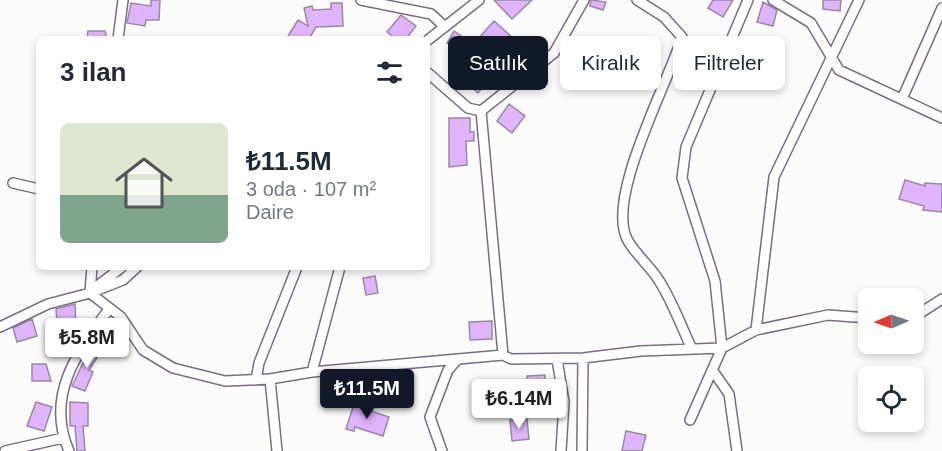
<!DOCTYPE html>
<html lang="tr">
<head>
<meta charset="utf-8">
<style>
  body { margin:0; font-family:Arial,sans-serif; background:#f2f2f3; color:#1f2937; height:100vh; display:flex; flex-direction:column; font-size:22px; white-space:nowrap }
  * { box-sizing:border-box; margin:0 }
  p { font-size:20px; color:#747a83 }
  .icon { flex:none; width:33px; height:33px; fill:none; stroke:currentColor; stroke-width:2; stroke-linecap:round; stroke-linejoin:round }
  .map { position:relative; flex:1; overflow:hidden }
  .drawer { position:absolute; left:36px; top:36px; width:394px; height:234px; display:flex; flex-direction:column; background:#fff; border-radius:9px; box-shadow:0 3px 9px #0003 }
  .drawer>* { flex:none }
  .top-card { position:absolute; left:448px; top:36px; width:404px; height:54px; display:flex; gap:12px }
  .needle { width:39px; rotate:268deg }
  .controls { position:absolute; left:858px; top:288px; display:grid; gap:12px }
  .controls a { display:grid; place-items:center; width:66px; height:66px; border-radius:9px; background:#fff; box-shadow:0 3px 9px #0003; font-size:30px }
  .price { position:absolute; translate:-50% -51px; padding:0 14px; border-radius:6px; background:#fff; color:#222; font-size:20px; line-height:39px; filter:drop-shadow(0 2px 3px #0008) }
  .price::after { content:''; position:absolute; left:50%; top:36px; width:18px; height:14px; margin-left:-9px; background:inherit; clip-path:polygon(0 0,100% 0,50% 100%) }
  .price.on { background:#111827; color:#fff }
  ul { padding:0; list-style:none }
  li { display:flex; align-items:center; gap:18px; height:150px; padding:0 24px }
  li span { display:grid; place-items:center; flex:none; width:168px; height:120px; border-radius:9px; color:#555 }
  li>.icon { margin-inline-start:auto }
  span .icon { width:72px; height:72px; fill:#fffc; stroke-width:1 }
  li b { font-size:26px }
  h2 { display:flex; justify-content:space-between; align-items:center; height:72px; padding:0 24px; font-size:26px }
  .tag { padding:0 21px; border-radius:9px; background:#fff; box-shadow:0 3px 9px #0003; font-size:21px; line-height:54px }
  .tag.on { background:#111827; color:#fff }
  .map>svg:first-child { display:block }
</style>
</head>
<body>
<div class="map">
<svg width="942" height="451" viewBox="0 0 942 451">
  <rect width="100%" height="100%" fill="#fbfbfb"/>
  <!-- building -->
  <path fill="#e0b3fd" stroke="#9889a3" stroke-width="1.5" d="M151,0h9l-1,20h-13l-1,6 -18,-3 4,-20 20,3z
    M494,0h38l-20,19z
    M591,0l15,2 -3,8 -13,-4z
    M713,0h20l-10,17 -15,-9z
    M823,0h18l-1,11 -17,-2z
    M763,2l14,8 -4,16 -16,-4z
    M331,3h11l1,23 -27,1 -7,12h-16l-5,-3 10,-16 10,6 -4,-18 8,-2 1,4 18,-1z
    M401,15l15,11 -10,13h-10l-9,-7z
    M494,21l38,34 -30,27 -8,-8 -16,19 -12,-11 11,-12 -20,-12 4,-6 -14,-9 7,-12 16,11 2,-3 4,2z
    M88,31h17l2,8 -20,-1z
    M509,104l16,12 -13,17 -15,-12z
    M449,118h21v14h4v9h-8l1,24 -18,2z
    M905,180l20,6v-3l17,1v28l-19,-2 1,-4 -25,-7z
    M375,276l3,17 -12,2 -3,-17z
    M75,304l1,22 -7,1 -2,29 -16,-1 1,-20 6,1 -2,-27z
    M32,319l5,17 -20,6 -4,-14z
    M492,321v18l-22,1 -1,-18z
    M92,344l10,6 -13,20 4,2 -8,19 -13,-5z
    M32,364h14l5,17h-19z
    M545,375v29h-17l-1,-28z
    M355,401l8,2 -2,5 28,9 -6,19 -28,-9 -1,4 -8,-2z
    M36,402l16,5 -8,24 -17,-5z
    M70,402l18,1v23h-5l2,25h-8l-2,-25h-5z
    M527,419l2,20 -17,2 -2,-21z
    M626,431l20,4 -4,16h-20z"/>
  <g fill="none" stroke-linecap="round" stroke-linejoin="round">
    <defs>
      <path id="street" d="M361,0l70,14 14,13
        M637,0l27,17 18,20c-14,47 -76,159 -55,202 7,14 22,26 31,40 14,21 23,47 34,70
        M773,0l38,23 28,47 103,48
        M118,39l5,-39
        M428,40l51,-40
        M428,73l40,35 13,3 73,-58 30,-53
        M902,99l40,-91
        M481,111l22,244
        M13,183l26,6
        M96,287l26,-20
        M90,293l33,-13 14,-13
        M90,293l2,-26
        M914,317l28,-18
        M0,327l48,-23 42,-11 31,24 22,33 30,18 52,13 45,-2 42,-7 191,-17 8,4 72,-1 58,-7 81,-3 34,-18 72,-15 40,3
        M756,330l18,-153 85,-177
        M557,359l7,43 -3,49
        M713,371l16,23 8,57
        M312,372l28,-105
        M270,379l7,72
        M256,380l3,-17 38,-96
        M690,420l32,-72 -7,-67 -33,-103 4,-31 62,-147
        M5,451l58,-13
        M69,451c-24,-55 8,-99 40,-142
        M442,451l-12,-34 18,-47 9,-10
        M582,451l1,-93"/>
    </defs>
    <!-- street casing -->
    <use href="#street" stroke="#7a6c84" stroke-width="12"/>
    <!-- street -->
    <use href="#street" stroke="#fff" stroke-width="9"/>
  </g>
</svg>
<div class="controls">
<a><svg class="needle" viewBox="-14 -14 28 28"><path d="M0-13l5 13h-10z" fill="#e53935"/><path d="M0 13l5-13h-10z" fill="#747a83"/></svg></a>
<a><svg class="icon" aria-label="locate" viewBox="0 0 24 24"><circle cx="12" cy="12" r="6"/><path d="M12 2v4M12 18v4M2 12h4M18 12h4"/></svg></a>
</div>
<b class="price" style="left:87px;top:369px">₺5.8M</b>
<b class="price on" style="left:367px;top:420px">₺11.5M</b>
<b class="price" style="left:519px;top:430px">₺6.14M</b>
<div class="top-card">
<a class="tag on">Satılık</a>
<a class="tag">Kiralık</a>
<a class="tag">Filtreler</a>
</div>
<section class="drawer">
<h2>3 ilan<svg class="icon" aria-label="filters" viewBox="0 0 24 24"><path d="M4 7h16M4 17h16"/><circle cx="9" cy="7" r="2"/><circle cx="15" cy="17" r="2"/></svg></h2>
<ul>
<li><span style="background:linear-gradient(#dfe7d0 60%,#7fa58c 0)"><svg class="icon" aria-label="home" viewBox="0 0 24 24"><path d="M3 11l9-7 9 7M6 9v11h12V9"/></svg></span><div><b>₺11.5M</b><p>3 oda · 107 m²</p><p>Daire</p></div></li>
</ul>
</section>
</div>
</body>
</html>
